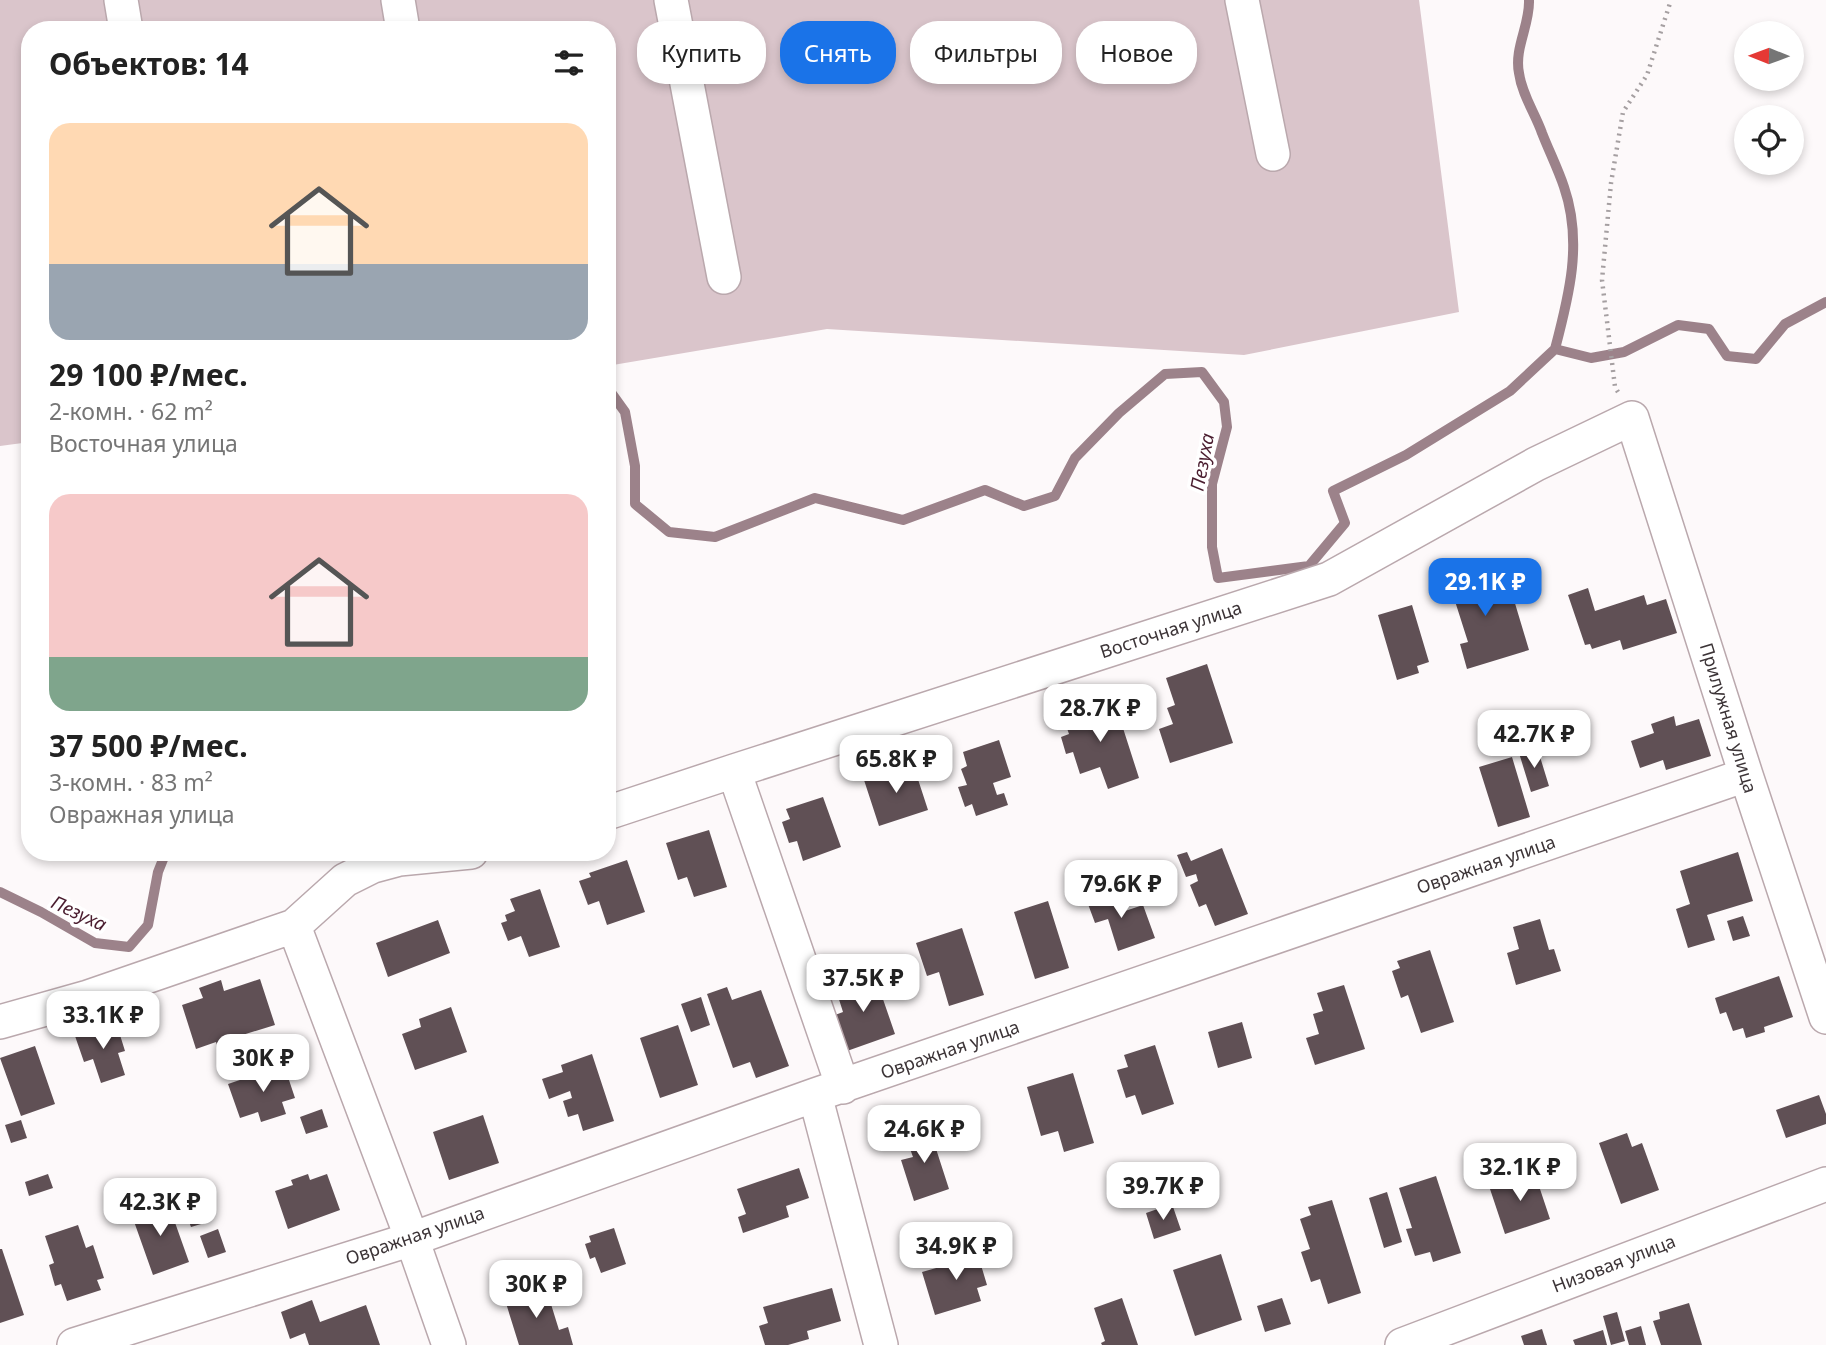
<!DOCTYPE html>
<html lang="ru">
<head>
<meta charset="utf-8">
<style>
  body { margin:0; font-family:"Noto Sans",sans-serif; background:#f6f6f6; color:#222; height:100vh; display:flex; flex-direction:column; font-size:26px; white-space:nowrap }
  * { box-sizing:border-box; margin:0 }
  p { font-size:23px; color:#767676 }
  .icon { flex:none; width:38px; height:38px; fill:none; stroke:currentColor; stroke-width:2; stroke-linecap:round; stroke-linejoin:round }
  .map { position:relative; flex:1; overflow:hidden }
  .panel { position:absolute; left:21px; top:21px; width:595px; height:840px; display:flex; flex-direction:column; background:#fff; border-radius:28px; box-shadow:0 4px 10px #0003 }
  .panel>* { flex:none }
  .hud { position:absolute; left:637px; top:21px; width:665px; height:63px; display:flex; gap:14px }
  .needle { width:46px; rotate:271deg }
  .tools { position:absolute; left:1734px; top:21px; display:grid; gap:14px }
  .tools a { display:grid; place-items:center; width:70px; height:70px; border-radius:50%; background:#fff; box-shadow:0 4px 10px #0003; font-size:35px }
  .price { position:absolute; translate:-50% -60px; padding:0 16px; border-radius:14px; background:#fff; color:#222; font-size:23px; line-height:46px; filter:drop-shadow(0 2px 4px #0008) }
  .price::after { content:''; position:absolute; left:50%; top:42px; width:21px; height:16px; margin-left:-10px; background:inherit; clip-path:polygon(0 0,100% 0,50% 100%) }
  .price.selected { background:#1a73e8; color:#fff }
  ul { padding:0; list-style:none }
  li { display:grid; align-content:center; gap:14px; height:371px; padding:0 28px }
  li span { display:grid; place-items:center; height:217px; border-radius:21px; color:#555 }
  li>.icon { margin-inline-start:auto }
  span .icon { width:126px; height:126px; fill:#fffc; stroke-width:1 }
  li b { font-size:30px }
  h2 { display:flex; justify-content:space-between; align-items:center; height:84px; padding:0 28px; font-size:30px }
  .tag { padding:0 24px; border-radius:28px; background:#fff; box-shadow:0 4px 10px #0003; font-size:24px; line-height:63px }
  .tag.selected { background:#1a73e8; color:#fff }
  .map>svg:first-child { display:block }
</style>
</head>
<body>
<div class="map">
<svg width="1826" height="1345" viewBox="0 0 1826 1345">
  <rect width="100%" height="100%" fill="#fdf9fa"/>
  <!-- green -->
  <path fill="#dac5cb" d="M0,0h1419l40,312 -215,43 -417,-26 -220,37v-336h-577v412l-30,4z"/>
  <g fill="none" stroke-linecap="round" stroke-linejoin="round">
    <!-- stream -->
    <path stroke="#9c828a" stroke-width="10" d="M1529,0c1,25 -15,48 -10,73 3,22 16,40 23,60 7,18 16,36 22,54 19,55 5,109 -9,162
      M607,387l18,25 10,54v38l34,28 46,5 100,-39 88,22 82,-30 39,16 31,-10 20,-38 44,-45 46,-39 37,-2 22,30 3,25 -15,57v63l6,31 91,-12 36,-43 -12,-32 73,-36 104,-64 45,-42 36,9 33,-6 54,-27 31,4 18,27 29,3 29,-35 41,-22
      M0,892l41,20 54,31 34,4 19,-22 10,-53 8,-20"/>
  </g>
  <!-- building -->
  <path fill="#605055" d="M1461,563l8,28 39,-11 21,70 -62,19 -7,-25 8,-2 -14,-44 -8,2 -9,-30z
    M1588,588l7,23 49,-16 3,10 19,-6 11,34 -54,17 -3,-10 -28,9 -2,-5 -5,1 -17,-50z
    M1412,605l17,57 -12,4 2,7 -22,7 -19,-65z
    M1207,664l26,79 -63,20 -11,-34 14,-5 -6,-16 8,-3 -9,-27z
    M1114,700l25,78 -31,11 -8,-22 -20,7 -7,-22 -7,2 -5,-17 8,-3 -6,-17z
    M1674,716l2,10 23,-7 12,37 -45,14 -3,-10 -23,8 -9,-27 23,-8 -3,-9z
    M999,740l12,37 -18,6 4,12 7,-2 4,12 -32,11 -4,-12 -7,3 -7,-20 9,-2 -6,-16 6,-3 -4,-14z
    M1537,747l12,39 -18,6 -12,-39z
    M1512,757l18,60 -32,10 -19,-60z
    M913,764l15,46 -49,16 -15,-46z
    M823,797l18,50 -38,14 -6,-20 -8,2 -7,-21 8,-3 -4,-10z
    M709,830l18,57 -33,10 -7,-20 -9,3 -12,-37z
    M1222,848l26,66 -33,12 -9,-22 -7,3 -9,-22 8,-4 -2,-7 -10,3 -9,-22 10,-3 4,9z
    M1738,852l15,49 -46,14 8,25 -27,8 -12,-39 14,-5 -10,-33z
    M627,860l18,52 -38,13 -8,-24 -11,4 -9,-24 12,-4 -2,-4z
    M1110,887l9,26 24,-8 12,33 -37,13 -10,-32 -13,4 -10,-27z
    M540,889l20,58 -31,10 -8,-21 -13,5 -7,-18 6,-2 -2,-6 10,-4 -5,-12z
    M1048,901l21,67 -34,11 -21,-67z
    M1743,916l7,20 -17,5 -6,-20z
    M1540,919l9,31 5,-1 7,22 -45,14 -9,-32 12,-4 -6,-22z
    M438,920l12,33 -62,24 -12,-34z
    M962,928l22,67 -35,11 -10,-34 -12,4 -11,-33z
    M1430,950l24,72 -33,11 -13,-38 -7,3 -9,-27 8,-3 -3,-7z
    M875,976l20,58 -48,17 -12,-36 8,-3 -7,-22z
    M1779,976l14,41 -29,10 1,5 -19,6 -3,-10 -10,3 -7,-19 -6,2 -5,-16z
    M260,979l15,46 -39,12 4,11 -20,6 -4,-12 -20,7 -14,-44 21,-7 -4,-10 22,-8 3,11z
    M1344,985l21,64 -50,16 -9,-27 13,-4 -6,-20 10,-3 -6,-18z
    M727,987l5,13 29,-10 28,76 -33,12 -6,-16 -17,6 -26,-74z
    M701,997l9,28 -19,7 -10,-28z
    M451,1007l16,45 -52,18 -13,-36 19,-7 -2,-8z
    M116,1022l9,29 -7,2 7,22 -24,8 -8,-24 -9,3 -9,-26z
    M1242,1022l10,36 -34,10 -10,-36z
    M678,1025l20,60 -38,13 -20,-60z
    M1155,1045l19,59 -32,11 -7,-20 -9,3 -9,-28 11,-3 -4,-12z
    M35,1046l20,58 -34,12 -21,-58z
    M592,1054l22,67 -31,10 -5,-17 -10,3 -5,-16 9,-3 -2,-7 -21,8 -7,-20 21,-7 -2,-7z
    M284,1065l11,33 -13,4 4,12 -25,8 -3,-10 -18,6 -12,-34z
    M1073,1073l21,70 -30,9 -6,-21 -17,5 -14,-49z
    M1819,1095l7,19v10l-40,14 -10,-28z
    M322,1109l6,18 -22,7 -6,-17z
    M483,1115l16,48 -50,17 -16,-48z
    M21,1120l6,18 -16,5 -6,-18z
    M928,1124l21,65 -35,12 -13,-41 12,-3 -9,-25z
    M1627,1133l5,14 10,-4 17,47 -38,14 -22,-61z
    M799,1168l10,30 -23,8 3,11 -46,16 -5,-16 8,-3 -9,-25z
    M1534,1171l16,48 -45,15 -16,-48z
    M48,1174l5,14 -24,8 -4,-14z
    M308,1174l2,6 17,-6 13,36 -52,19 -13,-38 18,-6 -2,-5z
    M1436,1176l25,77 -28,9 -3,-10 -15,4 -9,-27 6,-1 -13,-40z
    M1387,1192l15,50 -18,6 -15,-50z
    M203,1196l8,25 -20,6 -9,-24z
    M167,1200l22,62 -36,13 -22,-62z
    M1332,1200l29,93 -33,11 -8,-25 -9,3 -10,-30 9,-3 -10,-30 11,-4 -3,-8z
    M1172,1204l9,26 -27,9 -8,-26z
    M78,1225l8,23 7,-3 11,33 -7,2 4,10 -34,11 -6,-17 -6,2 -6,-21 5,-2 -9,-27z
    M614,1228l12,36 -25,9 -6,-16 -5,2 -5,-15 6,-2 -2,-6z
    M218,1229l8,23 -18,6 -8,-22z
    M975,1245l12,40 -10,3 4,13 -46,14 -13,-43 39,-11 -3,-10z
    M0,1249h2l22,66 -24,8z
    M1221,1254l21,66 -47,16 -22,-66z
    M546,1288l13,42 9,-3 5,18h-54l-14,-45z
    M832,1288l9,33 -34,10 2,8 -21,6h-23l-6,-19 9,-3 -5,-16z
    M1122,1298l16,47h-36l-1,-2 4,-2 -11,-33z
    M1282,1298l9,26 -26,8 -8,-26z
    M312,1300l8,22 46,-17 14,40h-71l-4,-12 -15,6 -9,-27z
    M1689,1303l13,42h-41l-8,-24 7,-2 -1,-7z
    M1617,1312l8,29 -14,4 -8,-29z
    M1641,1326l5,19h-17l-4,-14z
    M1542,1329l5,16h-23l-3,-9z
    M1603,1330l4,15h-32l-2,-5z"/>
  <g fill="none" stroke-linecap="round" stroke-linejoin="round">
    <defs>
      <path id="minor" d="M121,0l5,30
        M398,0l5,30
        M671,0l53,277
        M1242,0l31,154
        M734,771l109,316
        M607,813l127,-42 595,-192 207,-115 96,-46 114,357 80,242
        M294,926l118,313 37,106
        M0,1022l88,-25 206,-71 51,-46 28,-14 26,-7 72,-7
        M815,1095l66,250
        M74,1345l338,-106 403,-144 931,-320
        M1402,1345l424,-161"/>
    </defs>
    <!-- minor casing -->
    <use href="#minor" stroke="#baa8ad" stroke-width="36"/>
    <!-- path -->
    <path stroke="#a59fa1" stroke-width="4.5" stroke-dasharray="2 5" stroke-linecap="butt" d="M1618,392l-3,-5 -13,-107 9,-97 12,-71 24,-37 24,-75"/>
    <!-- minor -->
    <use href="#minor" stroke="#fff" stroke-width="33"/>
  </g>
  <g text-anchor="middle" stroke-width="7" stroke-linejoin="round" paint-order="stroke">
    <!-- street labels -->
    <g font-size="18" fill="#3c3437" stroke="#fff">
      <text transform="translate(1171 630) rotate(-18)" y="6">Восточная улица</text>
      <text transform="translate(1728 718) rotate(73)" y="6">Прилужная улица</text>
      <text transform="translate(1486 865) rotate(-19)" y="6">Овражная улица</text>
      <text transform="translate(950 1050) rotate(-19)" y="6">Овражная улица</text>
      <text transform="translate(415 1236) rotate(-19)" y="6">Овражная улица</text>
      <text transform="translate(1614 1264) rotate(-21)" y="6">Низовая улица</text>
    </g>
    <!-- water labels -->
    <g font-size="19" font-style="italic" fill="#4a1d2f" stroke="#fff">
      <text transform="translate(1202 462) rotate(-79)" y="7">Пезуха</text>
      <text transform="translate(79 913) rotate(25)" y="7">Пезуха</text>
    </g>
  </g>
</svg>
<div class="tools">
<a><svg class="needle" viewBox="-14 -14 28 28"><path d="M0-13l5 13h-10z" fill="#e53935"/><path d="M0 13l5-13h-10z" fill="#767676"/></svg></a>
<a><svg class="icon" aria-label="locate" viewBox="0 0 24 24"><circle cx="12" cy="12" r="6"/><path d="M12 2v4M12 18v4M2 12h4M18 12h4"/></svg></a>
</div>
<b class="price selected" style="left:1485px;top:618px">29.1K ₽</b>
<b class="price" style="left:1100px;top:744px">28.7K ₽</b>
<b class="price" style="left:1534px;top:770px">42.7K ₽</b>
<b class="price" style="left:896px;top:795px">65.8K ₽</b>
<b class="price" style="left:1121px;top:920px">79.6K ₽</b>
<b class="price" style="left:863px;top:1014px">37.5K ₽</b>
<b class="price" style="left:103px;top:1051px">33.1K ₽</b>
<b class="price" style="left:263px;top:1094px">30K ₽</b>
<b class="price" style="left:924px;top:1165px">24.6K ₽</b>
<b class="price" style="left:1520px;top:1203px">32.1K ₽</b>
<b class="price" style="left:1163px;top:1222px">39.7K ₽</b>
<b class="price" style="left:160px;top:1238px">42.3K ₽</b>
<b class="price" style="left:956px;top:1282px">34.9K ₽</b>
<b class="price" style="left:536px;top:1320px">30K ₽</b>
<div class="hud">
<a class="tag">Купить</a>
<a class="tag selected">Снять</a>
<a class="tag">Фильтры</a>
<a class="tag">Новое</a>
</div>
<section class="panel">
<h2>Объектов: 14<svg class="icon" aria-label="filters" viewBox="0 0 24 24"><path d="M4 7h16M4 17h16"/><circle cx="9" cy="7" r="2"/><circle cx="15" cy="17" r="2"/></svg></h2>
<ul>
<li><span style="background:linear-gradient(#ffd9b3 65%,#9aa5b1 0)"><svg class="icon" aria-label="home" viewBox="0 0 24 24"><path d="M3 11l9-7 9 7M6 9v11h12V9"/></svg></span><div><b>29 100 ₽/мес.</b><p>2-комн. · 62 m²</p><p>Восточная улица</p></div></li>
<li><span style="background:linear-gradient(#f6c9c9 75%,#7fa58c 0)"><svg class="icon" aria-label="home" viewBox="0 0 24 24"><path d="M3 11l9-7 9 7M6 9v11h12V9"/></svg></span><div><b>37 500 ₽/мес.</b><p>3-комн. · 83 m²</p><p>Овражная улица</p></div></li>
</ul>
</section>
</div>
</body>
</html>
